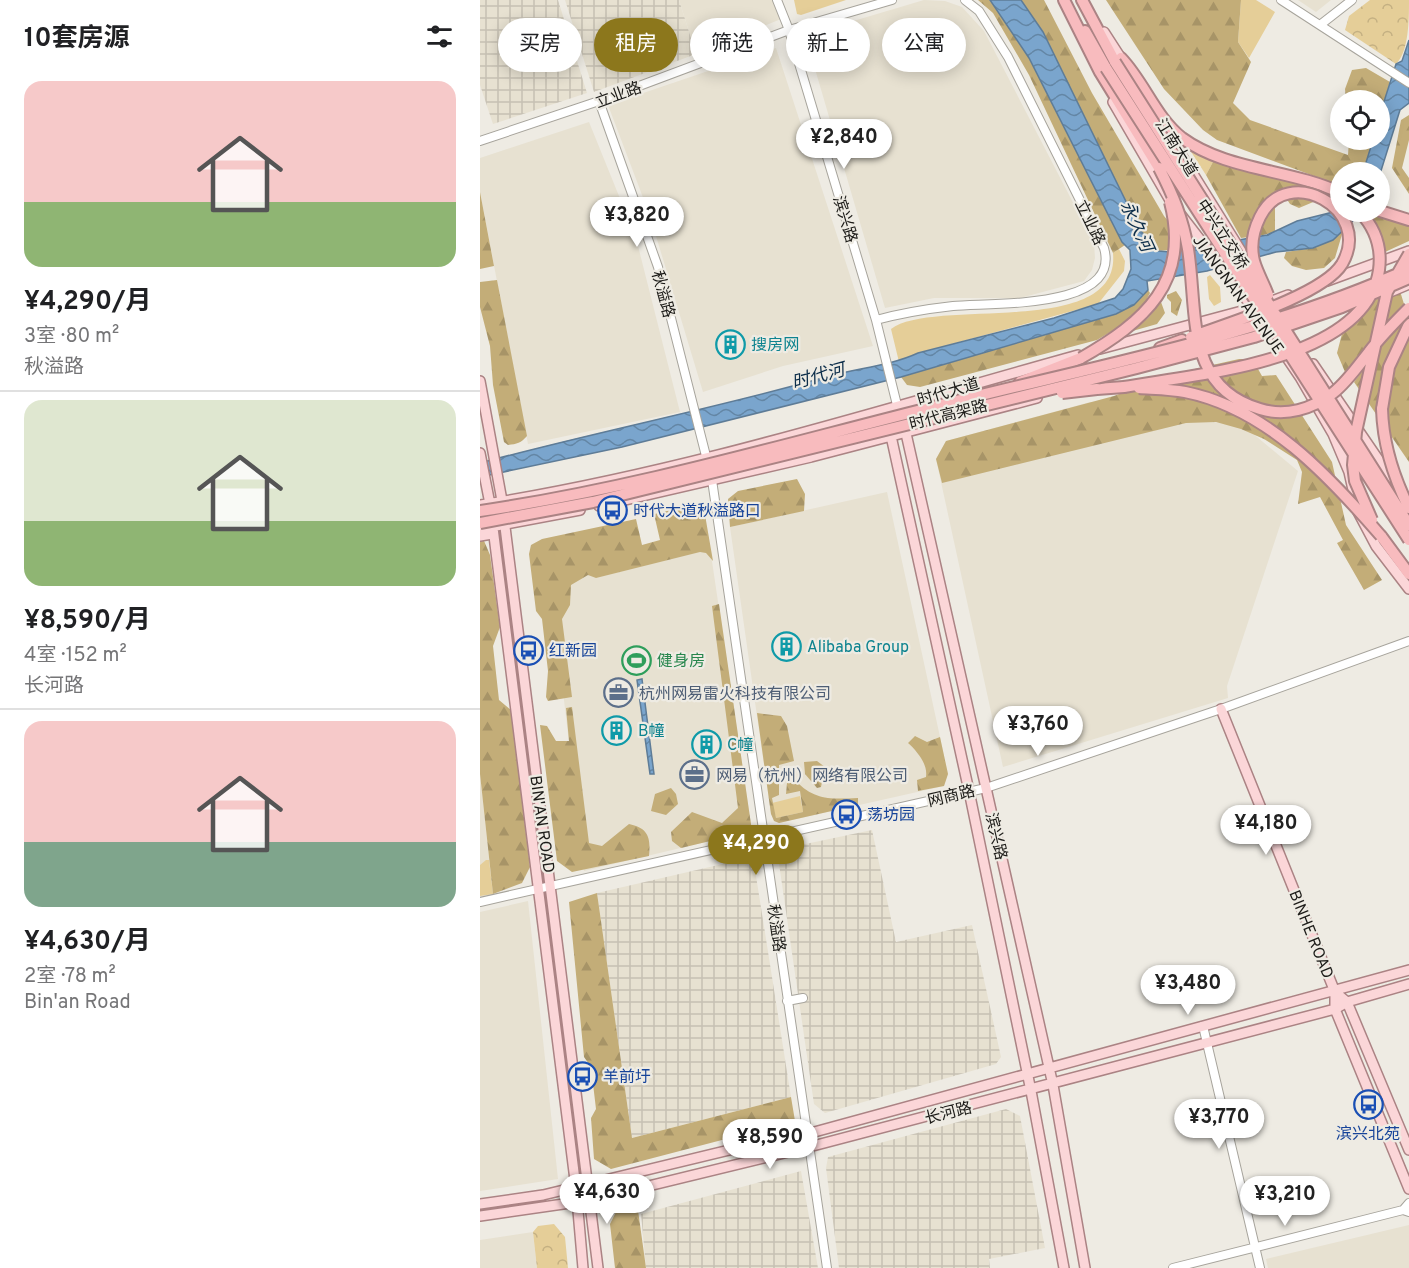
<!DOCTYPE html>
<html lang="zh">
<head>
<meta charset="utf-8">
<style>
  body { margin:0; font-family:Overpass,"Noto Sans SC",sans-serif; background:#f6f6f6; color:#202124; height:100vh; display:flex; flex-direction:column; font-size:22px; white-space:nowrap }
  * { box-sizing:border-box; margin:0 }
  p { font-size:20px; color:#757577 }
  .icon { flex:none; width:33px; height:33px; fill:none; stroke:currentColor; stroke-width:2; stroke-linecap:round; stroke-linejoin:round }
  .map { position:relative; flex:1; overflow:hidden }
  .details { display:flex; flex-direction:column; background:#fff; width:480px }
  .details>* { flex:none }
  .top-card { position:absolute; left:18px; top:18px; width:570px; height:54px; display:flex; gap:12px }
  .tools { position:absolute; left:850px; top:90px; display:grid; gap:12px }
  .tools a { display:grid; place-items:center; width:60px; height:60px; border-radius:50%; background:#fff; box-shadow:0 3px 15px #0003; font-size:30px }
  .price { position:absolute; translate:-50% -51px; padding:0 14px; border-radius:21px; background:#fff; color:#222; font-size:20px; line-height:39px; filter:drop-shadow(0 2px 3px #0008) }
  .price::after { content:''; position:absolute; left:50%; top:36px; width:18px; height:14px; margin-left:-9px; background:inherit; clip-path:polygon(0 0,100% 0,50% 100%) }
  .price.on { background:#8c771c; color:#fff }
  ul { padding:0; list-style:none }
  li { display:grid; align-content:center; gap:12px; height:318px; padding:0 24px }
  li+li { border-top:2px solid #e0e0e0 }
  li span { display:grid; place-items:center; height:186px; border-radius:18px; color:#555 }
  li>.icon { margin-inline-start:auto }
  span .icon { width:108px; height:108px; fill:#fffc; stroke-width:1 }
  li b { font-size:26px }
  h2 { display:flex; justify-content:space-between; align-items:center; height:72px; padding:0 24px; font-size:26px }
  .tag { padding:0 21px; border-radius:27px; background:#fff; box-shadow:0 3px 15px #0003; font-size:21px; line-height:54px }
  .tag.on { background:#8c771c; color:#fff }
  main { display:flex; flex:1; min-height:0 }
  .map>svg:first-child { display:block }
</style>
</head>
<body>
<main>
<section class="details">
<h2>10套房源<svg class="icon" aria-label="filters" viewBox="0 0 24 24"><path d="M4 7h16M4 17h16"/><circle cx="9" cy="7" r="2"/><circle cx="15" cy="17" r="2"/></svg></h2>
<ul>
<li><span style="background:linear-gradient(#f6c9c9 65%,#8fb573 0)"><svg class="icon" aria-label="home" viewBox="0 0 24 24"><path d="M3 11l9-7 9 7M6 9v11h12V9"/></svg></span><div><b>¥4,290/月</b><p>3室 · 80 m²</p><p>秋溢路</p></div></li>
<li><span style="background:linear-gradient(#dfe7d0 65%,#8fb573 0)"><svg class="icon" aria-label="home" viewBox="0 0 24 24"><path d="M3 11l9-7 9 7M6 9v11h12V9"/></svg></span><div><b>¥8,590/月</b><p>4室 · 152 m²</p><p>长河路</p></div></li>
<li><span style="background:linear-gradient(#f6c9c9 65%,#7fa58c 0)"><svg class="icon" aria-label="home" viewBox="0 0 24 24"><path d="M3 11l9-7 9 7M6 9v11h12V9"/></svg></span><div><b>¥4,630/月</b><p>2室 · 78 m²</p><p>Bin'an Road</p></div></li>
</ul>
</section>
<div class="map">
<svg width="929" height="1268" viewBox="0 0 929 1268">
  <defs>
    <pattern id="industrial-grid" width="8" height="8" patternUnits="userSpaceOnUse" patternTransform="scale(1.5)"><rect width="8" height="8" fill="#e7e1d1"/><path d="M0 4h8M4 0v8" fill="none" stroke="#c6c0b3"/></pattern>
    <pattern id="forest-firs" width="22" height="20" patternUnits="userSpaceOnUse" patternTransform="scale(1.5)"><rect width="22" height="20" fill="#c3ad78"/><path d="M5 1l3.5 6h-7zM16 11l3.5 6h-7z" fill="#a79467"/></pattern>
    <pattern id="park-crowns" width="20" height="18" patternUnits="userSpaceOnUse" patternTransform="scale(1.5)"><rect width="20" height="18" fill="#e5ce98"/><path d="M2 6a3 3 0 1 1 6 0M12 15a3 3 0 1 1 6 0" fill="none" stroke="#c4b082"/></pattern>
    <pattern id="water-waves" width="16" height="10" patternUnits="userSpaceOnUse" patternTransform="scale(1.5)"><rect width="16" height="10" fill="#7aa5cd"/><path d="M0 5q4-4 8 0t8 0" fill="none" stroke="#6386a5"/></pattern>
  </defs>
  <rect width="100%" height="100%" fill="#eeebe3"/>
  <!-- built -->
  <path fill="#e7e1d1" d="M199,0h93l9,19 -85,35z
    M444,0l21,1 17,6 22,24 110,212 1,15 -3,12 -8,11 -64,17h-86l-49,10 -77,-263 5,-12z
    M818,0h33l-15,12z
    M296,48l97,298 -90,20 -80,26 -53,-176 -42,-111z
    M109,122l47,116 44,174 -152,32 -48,-252v-34z
    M610,402l155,25 53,44 -71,215 1,12 -225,69 -67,-308 10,-18z
    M407,492l61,282 -4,12 -165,37 -8,-9 -41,-287z
    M229,541l43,290 -168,40 -35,-299z
    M0,774l13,120 -13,2z
    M48,901l30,278 -78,12v-279z
    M929,1225v43h-141l-2,-9z
    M53,1232l4,36h-57v-28z"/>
  <!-- industrial -->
  <path fill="url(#industrial-grid)" d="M0,0h78l29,93 -94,31 -13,-39z
    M85,0h114l17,54 -102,38z
    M392,830l24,112 76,-17 29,132 -5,7 -171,49 -11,-9 -37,-254z
    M273,857l38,240 -159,41 -35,-245z
    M526,1109l14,7 25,132 -56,11 1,9h-151l-13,-100 2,-11z
    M321,1171l17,97h-172l-5,-54z"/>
  <!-- grass -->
  <path fill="#e5ce98" d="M314,0h52l-45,15 -4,-1z
    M761,0h15l19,12 -26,46 -11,-16z
    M706,144l28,16 -8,15z
    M639,249l6,12 -1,10 -26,33 -179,49 -20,9 -8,-33c42,-32 230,11 222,-76z
    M730,275l10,12 1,15 -7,4 -5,-7 -2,-22z
    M320,796l3,16 -27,6 -4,-15z
    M6,860h3l4,34 -13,2v-31z"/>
  <!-- forest -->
  <path fill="url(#forest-firs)" d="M498,0h12l5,5 34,53 96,187 -12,8 -84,-178 -36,-62z
    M541,0h23l48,93 72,123 27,32 -33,3 -18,-21 -97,-198z
    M626,0h135l-3,42 13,20 -18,41 17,17 98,35 1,-15h24l-10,32h-22v14l-124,-46 -14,-10 -39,-41z
    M886,68l24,14 -10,32v-14h-34l-1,-11 7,-19z
    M929,115v25l-7,28 7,10v16l-17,-26 9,-48z
    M734,160l95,25c-36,2 -54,15 -60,52l-8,1 -35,-63z
    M0,192l14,74 -14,3z
    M811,195l27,5 -19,8 -9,-4 -4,-6z
    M795,203v29l-16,4 1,-12z
    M889,213l40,10v18l-24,11 -7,-25z
    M863,231l-8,27 -11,10 -18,2 -14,-4 -8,-8 2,-6 27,-4z
    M17,280l30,156c-6,7 -10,8 -19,9l-4,-3 -11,-57 -3,-39 -10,-39v-25z
    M668,290l2,3 -8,15 -15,14 -30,18 -177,47 -13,-2 -6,-8 215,-63 18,-9z
    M696,291l6,9 -5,16 -6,-4v-10l-4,-4v-3z
    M920,291l4,13 -59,68 -8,-19 6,-23 16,-13 13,-16z
    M681,302l4,11 -8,11 -28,8 19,-14z
    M929,316v146l-55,-80 25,-33z
    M759,359h22l4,8 -7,2 4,7 14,-1 56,87 14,63 36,55 -18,10 -27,-47 6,-3 -23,-43 -22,7 4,-32 -5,-12 -33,-21 -23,-10 -25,-7 -30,1 -244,60 -6,-24 10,-18 168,-45 54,-21z
    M317,479l8,15 -1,17 -74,16 -2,-28 10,-8z
    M217,504l7,5 9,52 -7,-8 -6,-1 -104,26 -8,-3 -17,10 -1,20 -8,14 10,78 -24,4 -2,-4 2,-26 -6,-52 -6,-8 -7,-57 2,-9 11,-6 94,-20 6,26 18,-5 -6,-26z
    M2,536l8,19 10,72 -7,19 6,54 12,10 19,157 -8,16 -29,11 -13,-120v-237z
    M239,604l33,227 -71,17 -9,-7 -1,-9 21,-20 30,11 16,-15 -26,-202z
    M92,707l17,136 13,3 27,-22c19,4 22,13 20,32l-77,16 -15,-11 -17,-136 7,1 9,15h13l-3,-33z
    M277,713l24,3 6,10 7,35 -15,4v30l-7,3 4,20 27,-6 -3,-21 -14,3 1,-11 9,-2c19,20 36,18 62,17v7l-79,18 -5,-2 -3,-7z
    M435,736l12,6 13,-5 8,37 -4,12 -26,5 -1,-11 9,-3c2,-13 -9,-26 -18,-34z
    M337,761l8,6 -4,20 -4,1 -12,-14 -1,-12z
    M191,788l5,6 2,10 -12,11 -15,-4 4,-17z
    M117,893l35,245 159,-41 4,24 -184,48 -17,-10 -3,-41 5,-9 -5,-42 -7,-10 -15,-155z
    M157,1203l9,65h-31l-5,-44 6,-12z"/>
  <!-- park -->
  <path fill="url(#park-crowns)" d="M890,0h39c0,19 0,52 -13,64l-51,-34 4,-14z
    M74,1224l11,13 3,31h-31l-4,-36 5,-6z"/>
  <!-- water -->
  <path fill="url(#water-waves)" stroke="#5e7c97" stroke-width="1.5" d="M510,0h31l22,32 97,198 18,21 13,1 96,-17 30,-14 44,-11 21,2 -29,28 -20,8 -37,4 -69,19 -60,10 1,9 -14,15 -18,9 -215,63 -279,70 -142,30v-14c115,-31 232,-54 346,-86 31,-9 64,-11 92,-24l136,-35 61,-20 8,-9 8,-20 -1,-19 -8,-8 -93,-184z
    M929,40v63l-9,7 -20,64 -17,-2 10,-32h7v-26l16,-50 6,-3z
    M162,679l12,95h-4l-13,-94z"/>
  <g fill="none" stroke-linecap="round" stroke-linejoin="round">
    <defs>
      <path id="minor" d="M297,0l12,30 87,290 21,85
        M801,0l128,83
        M840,25l32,-25
        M119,101l59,166 48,189
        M0,141l119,-40 190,-71 103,-30
        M396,320c26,-7 50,-11 77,-14 35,-4 169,5 151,-58l-96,-191 -29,-46 -14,-11
        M232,480l115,788
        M0,902l506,-114 235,-79 188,-68
        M307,1001l16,-3
        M723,1026l57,242
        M923,1210l6,-7
        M693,1268l230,-58 6,2"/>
      <path id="major" d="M624,32l20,31
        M633,102l58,100
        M680,121l94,151
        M701,215l72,93 47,69 33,57 16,38 9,40 18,34 33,43
        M847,281l82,-30
        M903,295l26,-11
        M620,349l153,-41 35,-13
        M833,364l82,120
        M0,381l23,125
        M425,429l148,656 32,183
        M412,431l-1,5 78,355 62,300 33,177
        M0,453l10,51 86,684 7,80
        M0,505c203,-32 400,-95 598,-150
        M119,506l212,-49 226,-59
        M24,519l94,749
        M0,529l100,-19
        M0,536l12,-2
        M741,709l114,283v17l74,180
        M855,992l12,10 62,148
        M0,1204l63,-9 232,-56 32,-5 602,-164
        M0,1216l111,-16 218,-53 526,-138 12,-7 62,-18"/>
      <path id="highway" d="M584,0l36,72 59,96
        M602,0l33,62
        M605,31l21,37
        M641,58c23,24 35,60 61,80 45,33 109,31 159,55
        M900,211l29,9
        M680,348l22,-8
        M540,382l61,-24
        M617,389l27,-2
        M902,409l7,-42 20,-43
        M901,536l28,38"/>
    </defs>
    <!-- minor casing -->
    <use href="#minor" stroke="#a7a49c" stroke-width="10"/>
    <!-- major casing -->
    <use href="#major" stroke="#ab8384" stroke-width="12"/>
    <!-- highway casing -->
    <use href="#highway" stroke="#ab8384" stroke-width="14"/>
    <!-- minor -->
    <use href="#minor" stroke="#fff" stroke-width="8"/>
    <!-- major -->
    <use href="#major" stroke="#fbd6d8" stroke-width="9"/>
    <!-- highway -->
    <use href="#highway" stroke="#f8bbbe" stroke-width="10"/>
    <defs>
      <path id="highway-bridge" d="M635,62l294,463
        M626,68l303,472
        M679,168c14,27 24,51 29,81 10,63 -4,138 72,160 26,8 52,0 73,-16 14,-11 25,-27 36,-41 12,-16 26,-30 40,-44
        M711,337c35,-13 132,-42 151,-73 32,-55 -55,-102 -82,-47 -7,14 -10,28 -6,44 3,11 10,23 14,34
        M601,358c63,-36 110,-76 89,-156
        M644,387c71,-13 242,-25 255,-117 3,-22 -4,-42 -19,-58
        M659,388c15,1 31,1 46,4 81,16 144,84 196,144
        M582,393l35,-4
        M902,409c1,36 11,67 27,99
        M0,511c157,-23 308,-68 461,-106 158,-40 319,-69 468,-136
        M892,520l-17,-39 -2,-16 3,-33 31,-140 22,-38
        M0,523l113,-21 544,-134 117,-31 88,-30 67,-29"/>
    </defs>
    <!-- highway-bridge casing -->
    <use href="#highway-bridge" stroke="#ab8384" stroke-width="14" stroke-linecap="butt"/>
    <!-- highway-bridge -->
    <use href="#highway-bridge" stroke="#f8bbbe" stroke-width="10"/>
  </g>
  <!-- icons -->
  <defs>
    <symbol id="building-ring" viewBox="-11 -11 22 22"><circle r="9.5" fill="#eeebe3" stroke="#0f9aa8" stroke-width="1.5"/><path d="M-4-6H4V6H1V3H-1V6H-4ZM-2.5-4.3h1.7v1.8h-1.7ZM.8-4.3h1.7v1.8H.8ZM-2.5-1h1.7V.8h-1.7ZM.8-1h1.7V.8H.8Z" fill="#0f9aa8"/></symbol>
    <symbol id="bus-ring" viewBox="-11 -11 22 22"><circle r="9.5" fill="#eeebe3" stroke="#1a4fb4" stroke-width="1.5"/><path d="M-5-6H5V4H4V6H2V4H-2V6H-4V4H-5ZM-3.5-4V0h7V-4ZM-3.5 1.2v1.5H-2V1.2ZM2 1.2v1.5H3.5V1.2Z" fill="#1a4fb4"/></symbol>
    <symbol id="stadium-ring" viewBox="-11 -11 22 22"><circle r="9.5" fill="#eeebe3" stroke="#2e9e5b" stroke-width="1.5"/><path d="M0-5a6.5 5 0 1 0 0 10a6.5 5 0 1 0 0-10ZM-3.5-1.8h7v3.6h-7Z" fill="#2e9e5b"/></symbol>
    <symbol id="office-ring" viewBox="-11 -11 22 22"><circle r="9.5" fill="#eeebe3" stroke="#5c6f8a" stroke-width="1.5"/><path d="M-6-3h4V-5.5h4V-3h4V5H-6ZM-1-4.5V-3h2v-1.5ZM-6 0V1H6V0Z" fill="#5c6f8a"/></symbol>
  </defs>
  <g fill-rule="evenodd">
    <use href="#building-ring" x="234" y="328" width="33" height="33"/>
    <use href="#bus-ring" x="116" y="494" width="33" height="33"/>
    <use href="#building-ring" x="290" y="630" width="33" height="33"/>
    <use href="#bus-ring" x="32" y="634" width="33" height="33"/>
    <use href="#stadium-ring" x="140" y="644" width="33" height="33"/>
    <use href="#office-ring" x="122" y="676" width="33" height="33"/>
    <use href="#building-ring" x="120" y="714" width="33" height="33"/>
    <use href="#building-ring" x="210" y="728" width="33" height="33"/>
    <use href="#office-ring" x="198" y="758" width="33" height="33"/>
    <use href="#bus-ring" x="350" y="798" width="33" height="33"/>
    <use href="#bus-ring" x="86" y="1060" width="33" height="33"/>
    <use href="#bus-ring" x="872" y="1088" width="33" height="33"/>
  </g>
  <g text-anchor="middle" stroke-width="4.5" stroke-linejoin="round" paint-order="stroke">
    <!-- street labels -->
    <g font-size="16" fill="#1c1b18" stroke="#eeebe3">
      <text transform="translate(138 94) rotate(-20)" y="6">立业路</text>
      <text transform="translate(697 147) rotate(58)" y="6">江南大道</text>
      <text transform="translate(366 219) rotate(73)" y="6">滨兴路</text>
      <text transform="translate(611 222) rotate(64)" y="6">立业路</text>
      <text transform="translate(743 234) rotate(57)" y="6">中兴立交桥</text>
      <text transform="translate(184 294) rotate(75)" y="6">秋溢路</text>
      <text transform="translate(759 294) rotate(54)" y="6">JIANGNAN AVENUE</text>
      <text transform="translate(468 391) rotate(-16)" y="6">时代大道</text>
      <text transform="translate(468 414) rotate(-14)" y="6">时代高架路</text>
      <text transform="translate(471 795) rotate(-13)" y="6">网商路</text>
      <text transform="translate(63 824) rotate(82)" y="6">BIN'AN ROAD</text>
      <text transform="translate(517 836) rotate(77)" y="6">滨兴路</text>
      <text transform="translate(297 928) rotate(82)" y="6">秋溢路</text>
      <text transform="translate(832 934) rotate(68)" y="6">BINHE ROAD</text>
      <text transform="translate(468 1112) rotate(-14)" y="6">长河路</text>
    </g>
    <!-- culture labels -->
    <g font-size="16" fill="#0d838f" stroke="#eeebe3" text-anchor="start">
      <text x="271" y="350">搜房网</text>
      <text x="327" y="652">Alibaba Group</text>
      <text x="158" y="736">B幢</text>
      <text x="247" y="750">C幢</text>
    </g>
    <!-- transit labels -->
    <g font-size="16" fill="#164399" stroke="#eeebe3" text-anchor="start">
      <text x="153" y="516">时代大道秋溢路口</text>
      <text x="69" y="656">红新园</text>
      <text x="387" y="820">荡坊园</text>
      <text x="123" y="1082">羊前圩</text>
      <text x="888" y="1139" text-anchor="middle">滨兴北苑</text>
    </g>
    <!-- leisure labels -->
    <g font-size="16" fill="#27864d" stroke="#eeebe3" text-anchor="start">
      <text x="177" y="666">健身房</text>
    </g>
    <!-- service labels -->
    <g font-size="16" fill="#4e5e75" stroke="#eeebe3" text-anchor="start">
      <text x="159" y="699">杭州网易雷火科技有限公司</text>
      <text x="236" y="781">网易（杭州）网络有限公司</text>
    </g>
    <!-- water labels -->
    <g font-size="18" font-style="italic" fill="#0d2e4a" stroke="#eeebe3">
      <text transform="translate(657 226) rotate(65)" y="6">永久河</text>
      <text transform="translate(338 376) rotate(-15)" y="6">时代河</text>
    </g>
  </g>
</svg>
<div class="tools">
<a><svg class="icon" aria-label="locate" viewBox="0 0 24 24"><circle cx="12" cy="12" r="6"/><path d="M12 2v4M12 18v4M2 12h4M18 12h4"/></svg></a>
<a><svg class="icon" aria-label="layers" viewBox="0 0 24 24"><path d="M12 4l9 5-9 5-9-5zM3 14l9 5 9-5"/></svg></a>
</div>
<b class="price" style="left:364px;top:170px">¥2,840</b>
<b class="price" style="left:157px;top:248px">¥3,820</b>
<b class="price" style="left:558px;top:757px">¥3,760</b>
<b class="price" style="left:786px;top:856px">¥4,180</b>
<b class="price on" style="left:276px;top:876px">¥4,290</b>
<b class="price" style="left:708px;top:1016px">¥3,480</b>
<b class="price" style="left:739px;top:1150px">¥3,770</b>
<b class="price" style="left:290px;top:1170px">¥8,590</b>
<b class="price" style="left:127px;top:1225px">¥4,630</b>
<b class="price" style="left:805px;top:1227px">¥3,210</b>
<div class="top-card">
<a class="tag">买房</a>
<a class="tag on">租房</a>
<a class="tag">筛选</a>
<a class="tag">新上</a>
<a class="tag">公寓</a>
</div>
</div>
</main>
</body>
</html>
